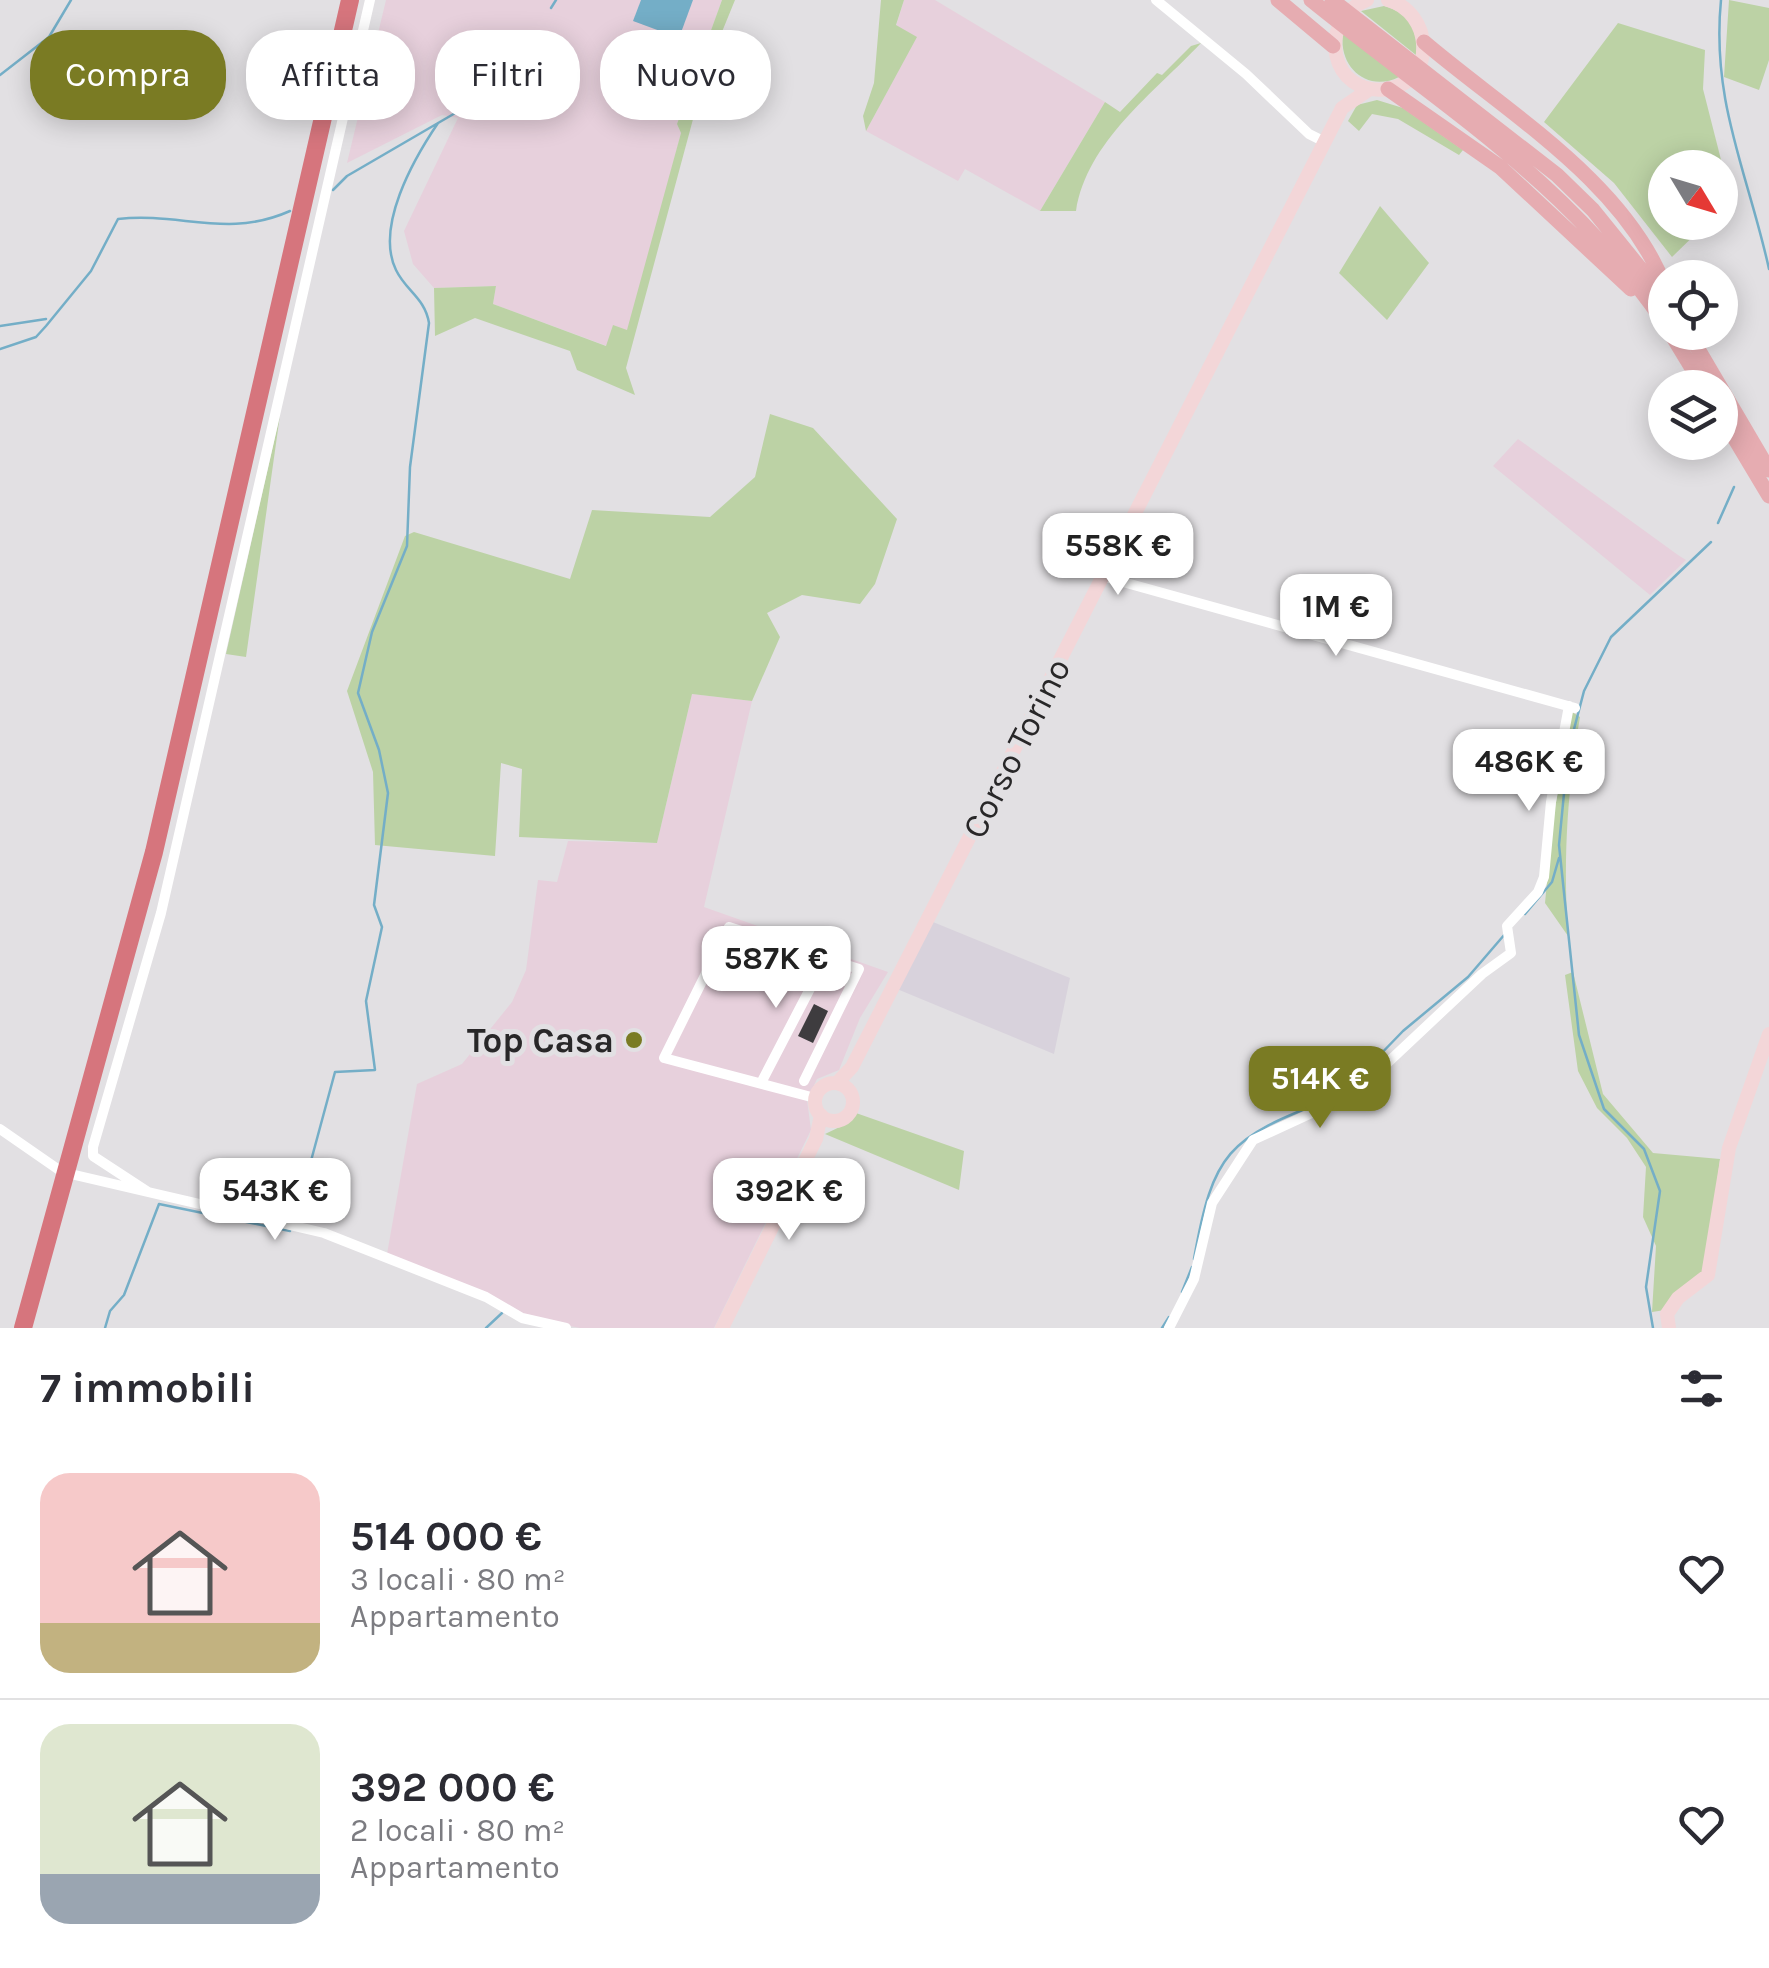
<!DOCTYPE html>
<html lang="it">
<head>
<meta charset="utf-8">
<style>
  body { margin:0; font-family:Karla,sans-serif; background:#f7f7f7; color:#2b2b33; height:100vh; display:flex; flex-direction:column; font-size:38px; white-space:nowrap }
  * { box-sizing:border-box; margin:0 }
  p { font-size:32px; color:#7c7c81 }
  .icon { flex:none; width:55px; height:55px; fill:none; stroke:currentColor; stroke-width:2; stroke-linecap:round; stroke-linejoin:round }
  .map { position:relative; height:1328px; overflow:hidden }
  .sheet { display:flex; flex-direction:column; background:#fff; flex:1 }
  .sheet>* { flex:none }
  .banner { position:absolute; left:30px; top:30px; width:1000px; height:90px; display:flex; gap:20px }
  .needle { width:65px; rotate:128deg }
  .fabs { position:absolute; left:1648px; top:150px; display:grid; gap:20px }
  .fabs a { display:grid; place-items:center; width:90px; height:90px; border-radius:50%; background:#fff; box-shadow:0 5px 25px #0003; font-size:50px }
  .price { position:absolute; translate:-50% -85px; padding:0 22px; border-radius:20px; background:#fff; color:#222; font-size:32px; line-height:65px; filter:drop-shadow(0 2px 5px #0008) }
  .price::after { content:''; position:absolute; left:50%; top:60px; width:30px; height:22px; margin-left:-15px; background:inherit; clip-path:polygon(0 0,100% 0,50% 100%) }
  .price.active { background:#7a7b23; color:#fff }
  ul { padding:0; list-style:none }
  li { display:flex; align-items:center; gap:30px; height:250px; padding:0 40px }
  li+li { border-top:2px solid #e1e1e2 }
  li span { display:grid; place-items:center; flex:none; width:280px; height:200px; border-radius:30px; color:#555 }
  li>.icon { margin-inline-start:auto }
  span .icon { width:120px; height:120px; fill:#fffc; stroke-width:1 }
  li b { font-size:42px }
  h2 { display:flex; justify-content:space-between; align-items:center; height:120px; padding:0 40px; font-size:42px }
  .pill { padding:0 35px; border-radius:40px; background:#fff; box-shadow:0 5px 25px #0003; font-size:35px; line-height:90px }
  .pill.active { background:#7a7b23; color:#fff }
  .map>svg:first-child { display:block }
</style>
</head>
<body>
<div class="map">
<svg width="1769" height="1328" viewBox="0 0 1769 1328">
  <rect width="100%" height="100%" fill="#e2e0e3"/>
  <!-- built -->
  <path fill="#d8d2dc" d="M933,922l137,56 -16,76 -157,-65z"/>
  <!-- industrial -->
  <path fill="#e7d0dc" d="M386,0h336l-45,124 4,9 -44,174 -10,24 -14,-5 -6,20 -114,-42 3,-18 -62,2 -21,-24 -9,-33 54,-113 -16,-3 -95,48z
    M904,0h31l170,102 -65,109 -75,-42 -7,12 -92,-50 50,-93 -20,-12z
    M1518,439l160,116 8,5 -36,35 -157,-129z
    M692,694l60,7 -48,206 184,65 -28,46 -21,52 -22,9 -10,21 4,30 -97,198h-134l-54,-11 -139,-63 30,-170 45,-20 50,-62 14,-32 12,-90 19,2 11,-41 89,2z"/>
  <!-- green -->
  <path fill="#bcd2a5" d="M722,0h13l-29,71 -80,297 9,27 -58,-25 -7,-19 -95,-33 -40,18 -1,-48 62,-2 -3,18 113,42 7,-21 14,5 54,-197 -4,-9z
    M881,0h23l-8,25 21,12 -51,94 -3,-15 11,-33z
    M1729,0l40,8v52l-10,30 -35,-13z
    M1384,6c24,6 35,24 32,49l-55,-44z
    M1618,23l87,27 -2,39 28,110 -11,10v-41h-55v54l42,1 -35,34 -58,-74 -70,-61z
    M1343,33l56,44c-32,16 -61,-10 -56,-44z
    M1201,43c-47,50 -114,98 -125,168h-36l65,-109 15,10 37,-39 5,2 29,-29z
    M1377,100l26,8 60,42 -4,5 -61,-36 -26,-5 -13,17 -11,-10 9,-16z
    M1380,206l49,57 -42,57 -48,-47z
    M770,414l43,14 84,91 -22,65 -15,20 -58,-9 -35,18 13,24 -28,64 -60,-7 -35,149 -138,-6 3,-68 -21,-6 -6,93 -120,-11 -2,-73 -26,-81 58,-155 9,-4 156,47 22,-69 118,7 45,-40z
    M280,415l-34,242 -20,-3z
    M1572,712l8,5c-13,75 -17,143 -12,219l-23,-33 8,-84z
    M1573,972l30,122 50,59 67,6 -14,112 -41,39 -13,2 4,-66 -13,-29 3,-50 -19,-29 -30,-30 -19,-37 -13,-96z
    M856,1113l108,38 -5,39 -134,-56 21,-10z"/>
  <!-- water -->
  <path fill="#74aec7" d="M641,0h52l-14,38 -46,-17z"/>
  <g fill="none" stroke-linecap="round" stroke-linejoin="round">
    <!-- stream -->
    <path stroke="#74aec7" stroke-width="2.5" d="M1721,0c-10,102 27,173 48,269
      M551,8l5,-8
      M0,75l49,-38 22,-37
      M333,190l14,-14 110,-64 25,-35
      M0,326l46,-7
      M0,349l36,-12 10,-11 45,-55 27,-52c63,-7 109,20 172,-8
      M1718,523l16,-36
      M1525,914l27,-32 7,-24
      M1344,1092l59,-61 65,-54 37,-43
      M295,1220l40,-148 40,-2 -9,-69 16,-74 -8,-22 14,-112 -9,-43 -21,-57 14,-61 35,-86 3,-79 19,-144c-4,-25 -23,-32 -33,-53 -21,-43 17,-110 42,-147
      M1194,1259c19,-107 34,-121 134,-159
      M1182,1292l10,-25
      M105,1328l5,-17 14,-16 35,-91 131,27
      M486,1328l16,-15
      M1162,1328l7,-11
      M1653,1328l-7,-41 14,-96 -16,-42 -40,-40 -25,-74 -20,-190 9,-93 16,-61 27,-54 100,-95"/>
  </g>
  <!-- building -->
  <path fill="#3e3c3f" d="M814,1004l14,7 -15,32 -15,-7z"/>
  <g fill="none" stroke-linecap="round" stroke-linejoin="round">
    <!-- street -->
    <path stroke="#fff" stroke-width="10" d="M1156,0l90,74 63,60 16,8
      M1105,577l470,131
      M804,1081l55,-112 -130,-42 -65,131 151,40
      M761,1083l65,-125
      M0,1129l62,43 262,61 162,64 36,21 44,10
      M148,1192l-55,-36v-9l68,-234 209,-913
      M1169,1328l25,-49 18,-76 41,-63 89,-41 24,-16 116,-109 29,-21 -4,-27 31,-34 6,-15 7,-75 18,-96"/>
    <!-- secondary -->
    <path stroke="#f3d6d8" stroke-width="14" d="M1367,0c-52,20 -37,98 21,89 50,-9 44,-77 0,-89
      M837,1083l15,-16 490,-959 28,-19
      M815 1102a19 19 0 1 1 38 0a19 19 0 1 1-38 0Z
      M722,1328l94,-189 5,-24
      M1669,1328l-2,-14 11,-16 30,-23 21,-127 40,-114"/>
    <!-- primary -->
    <path stroke="#e6acb1" stroke-width="15" d="M1278,0l55,46
      M1311,0c131,106 257,181 354,324
      M1332,0l225,175 36,35 72,89
      M1424,42c82,70 201,140 241,245
      M1388,89l112,78 131,122
      M1670,332l34,56
      M1688,332l81,138
      M1720,414l49,82"/>
    <!-- highway -->
    <path stroke="#d6757d" stroke-width="18" d="M23,1328l131,-476 196,-852"/>
  </g>
  <!-- markers -->
  <circle fill="#7a7b23" stroke="#e2e0e3" stroke-width="4" cx="634" cy="1040" r="10"/>
  <g text-anchor="middle" stroke-width="10" stroke-linejoin="round" paint-order="stroke">
    <!-- street labels -->
    <g font-size="35" fill="#282728" stroke="#e2e0e3">
      <text transform="translate(1016 748) rotate(-63)" y="12">Corso Torino</text>
    </g>
    <!-- poi labels -->
    <g font-size="35" font-weight="bold" fill="#282728" stroke="#e2e0e3" text-anchor="end">
      <text x="614" y="1052">Top Casa</text>
    </g>
  </g>
</svg>
<div class="fabs">
<a><svg class="needle" viewBox="-14 -14 28 28"><path d="M0-13l5 13h-10z" fill="#e53935"/><path d="M0 13l5-13h-10z" fill="#7c7c81"/></svg></a>
<a><svg class="icon" aria-label="locate" viewBox="0 0 24 24"><circle cx="12" cy="12" r="6"/><path d="M12 2v4M12 18v4M2 12h4M18 12h4"/></svg></a>
<a><svg class="icon" aria-label="layers" viewBox="0 0 24 24"><path d="M12 4l9 5-9 5-9-5zM3 14l9 5 9-5"/></svg></a>
</div>
<b class="price" style="left:1118px;top:598px">558K €</b>
<b class="price" style="left:1336px;top:659px">1M €</b>
<b class="price" style="left:1529px;top:814px">486K €</b>
<b class="price" style="left:776px;top:1011px">587K €</b>
<b class="price active" style="left:1320px;top:1131px">514K €</b>
<b class="price" style="left:275px;top:1243px">543K €</b>
<b class="price" style="left:789px;top:1243px">392K €</b>
<div class="banner">
<a class="pill active">Compra</a>
<a class="pill">Affitta</a>
<a class="pill">Filtri</a>
<a class="pill">Nuovo</a>
</div>
</div>
<section class="sheet">
<h2>7 immobili<svg class="icon" aria-label="filters" viewBox="0 0 24 24"><path d="M4 7h16M4 17h16"/><circle cx="9" cy="7" r="2"/><circle cx="15" cy="17" r="2"/></svg></h2>
<ul>
<li><span style="background:linear-gradient(#f6c9c9 75%,#c2b280 0)"><svg class="icon" aria-label="home" viewBox="0 0 24 24"><path d="M3 11l9-7 9 7M6 9v11h12V9"/></svg></span><div><b>514 000 €</b><p>3 locali · 80 m²</p><p>Appartamento</p></div><svg class="icon" aria-label="heart" viewBox="0 0 24 24"><path d="M12 20l-8-8c-3-5 5-10 8-4 3-6 11-1 8 4z"/></svg></li>
<li><span style="background:linear-gradient(#dfe7d0 75%,#9aa5b1 0)"><svg class="icon" aria-label="home" viewBox="0 0 24 24"><path d="M3 11l9-7 9 7M6 9v11h12V9"/></svg></span><div><b>392 000 €</b><p>2 locali · 80 m²</p><p>Appartamento</p></div><svg class="icon" aria-label="heart" viewBox="0 0 24 24"><path d="M12 20l-8-8c-3-5 5-10 8-4 3-6 11-1 8 4z"/></svg></li>
</ul>
</section>
</body>
</html>
